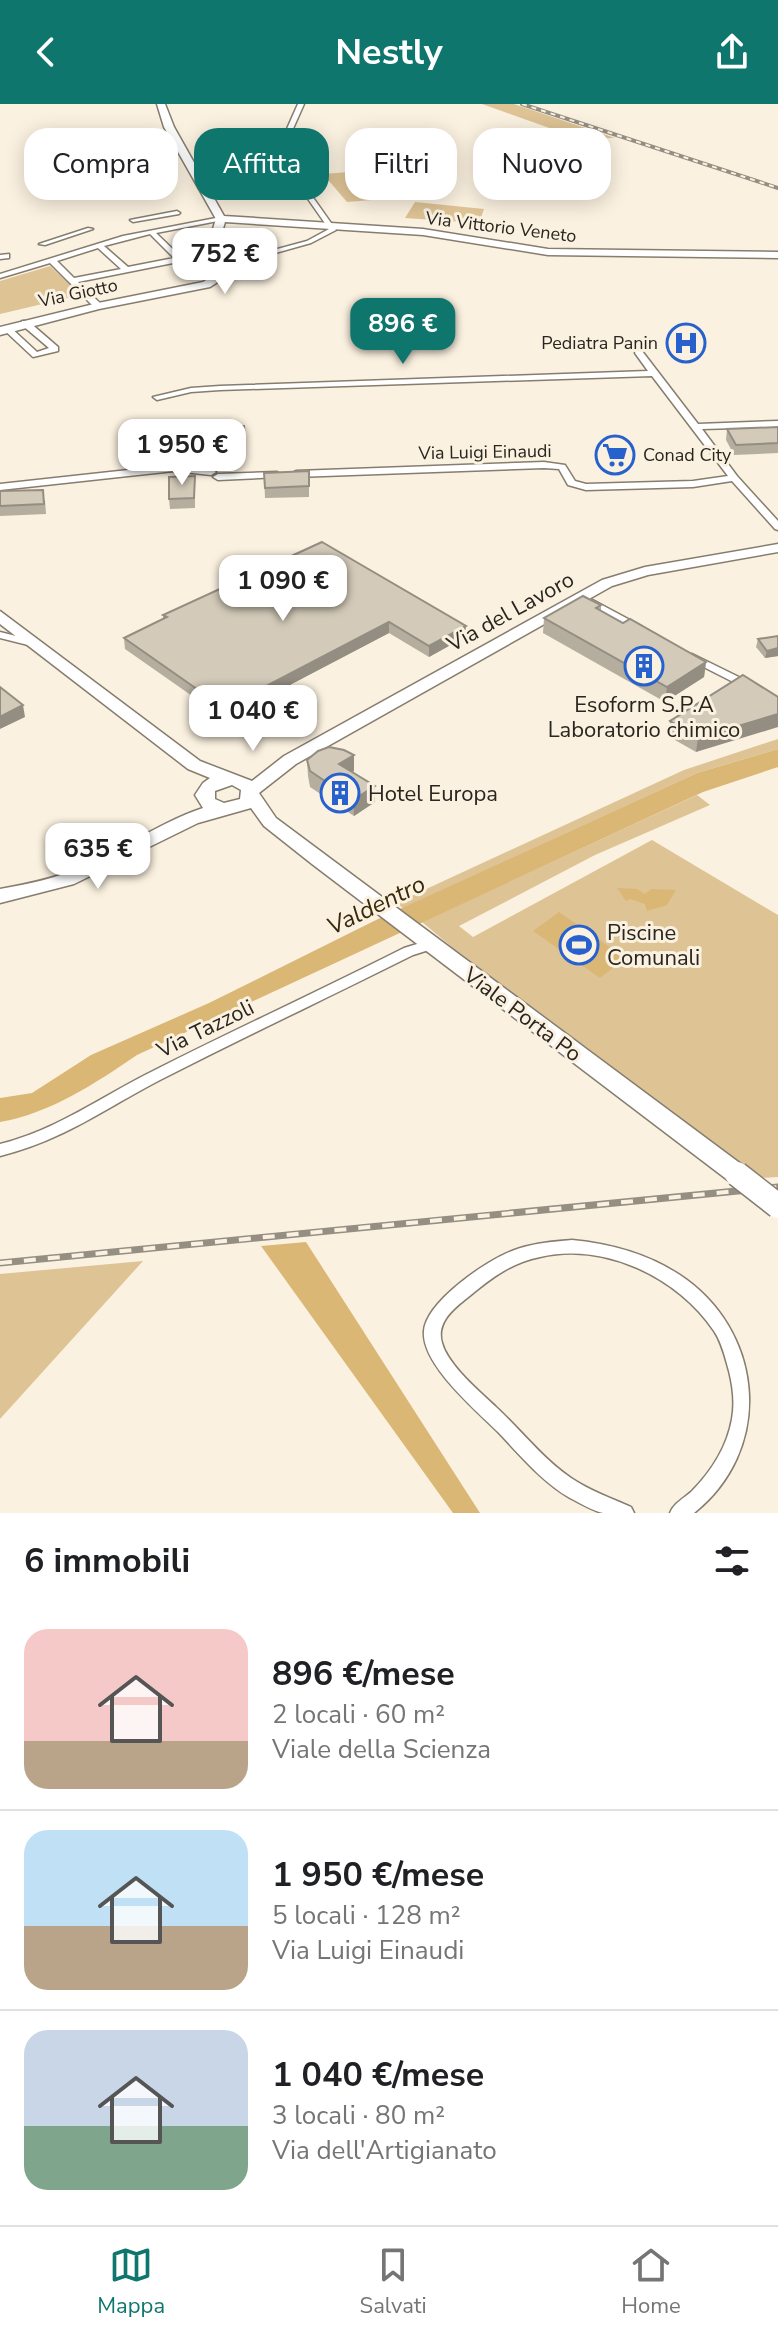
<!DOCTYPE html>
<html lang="it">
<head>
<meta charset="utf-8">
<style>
  body { margin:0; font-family:"Nunito Sans",sans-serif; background:#f6f6f6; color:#202124; height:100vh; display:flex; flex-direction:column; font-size:30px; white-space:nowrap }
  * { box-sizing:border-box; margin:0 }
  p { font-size:26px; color:#757577 }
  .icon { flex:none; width:44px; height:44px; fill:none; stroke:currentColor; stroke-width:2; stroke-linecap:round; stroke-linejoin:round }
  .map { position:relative; height:1409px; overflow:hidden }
  .sheet { display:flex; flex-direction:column; background:#fff; flex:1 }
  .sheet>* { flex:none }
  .guide { position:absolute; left:24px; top:24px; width:730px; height:72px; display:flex; gap:16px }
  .price { position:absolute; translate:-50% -68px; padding:0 18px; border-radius:16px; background:#fff; color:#222; font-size:26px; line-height:52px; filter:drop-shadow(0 2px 4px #0008) }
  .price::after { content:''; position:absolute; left:50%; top:48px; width:24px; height:18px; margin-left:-12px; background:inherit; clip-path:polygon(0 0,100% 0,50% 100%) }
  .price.current { background:#0f766e; color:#fff }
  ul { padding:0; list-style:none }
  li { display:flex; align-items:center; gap:24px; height:200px; padding:0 24px }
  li+li { border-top:2px solid #e0e0e0 }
  li span { display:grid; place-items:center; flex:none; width:224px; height:160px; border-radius:24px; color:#555 }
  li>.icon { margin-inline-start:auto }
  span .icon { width:96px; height:96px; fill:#fffc; stroke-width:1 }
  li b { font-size:34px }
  h2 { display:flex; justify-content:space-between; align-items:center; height:96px; padding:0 24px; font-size:34px }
  .pill { padding:0 28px; border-radius:24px; background:#fff; box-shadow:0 4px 20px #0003; font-size:28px; line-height:72px }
  .pill.current { background:#0f766e; color:#fff }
  header { display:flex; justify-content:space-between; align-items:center; height:104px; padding:0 24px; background:#0f766e; color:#fff; font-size:36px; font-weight:700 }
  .tabs { display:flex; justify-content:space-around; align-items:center; height:112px; border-top:2px solid #e0e0e0; background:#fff; font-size:22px; color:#757577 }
  .tabs a { display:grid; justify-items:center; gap:4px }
  .tabs .current { color:#0f766e }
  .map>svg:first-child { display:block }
</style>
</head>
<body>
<header><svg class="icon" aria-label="back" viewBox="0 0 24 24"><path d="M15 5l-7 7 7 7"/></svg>Nestly<svg class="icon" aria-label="share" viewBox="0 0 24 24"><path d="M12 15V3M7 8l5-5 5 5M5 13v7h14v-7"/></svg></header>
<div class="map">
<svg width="778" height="1409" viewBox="0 0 778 1409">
  <rect width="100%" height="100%" fill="#fbf1e0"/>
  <!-- green -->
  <path fill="#dec395" d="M482,0h32l101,34 -51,1 -9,-9z
    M362,67l22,28 -37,3 -24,-28z
    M415,98l69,7 -5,14 -74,-5z
    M50,162l31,29 -81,19v-33z
    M778,635v10l-81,24 -294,135 -7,-5 288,-133z
    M697,691l13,10 -115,50 -136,71 14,11 179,-97 126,75v262l-17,1 -308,-230 -31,-26z
    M143,1157l-143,158v-145z"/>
  <!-- water -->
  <path fill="#dbb775" d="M778,645v18l-75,25 -566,263c-41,28 -88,59 -137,67v-24l32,-5 59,-38 118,-52 171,-85 317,-145z
    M617,784l20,1 8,5 6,-5 25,1 -9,15 -20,6 -2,-7 -15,-5 -4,2z
    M559,808l67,46 -26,20 -67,-47z
    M306,1138l174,271h-27l-192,-267z"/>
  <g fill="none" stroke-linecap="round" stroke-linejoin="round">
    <defs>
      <path id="street" d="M298,0h6l-20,45 23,40 29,41 -25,13 -78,22v-4l74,-20 22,-12 -28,-40 -23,-40z
        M132,35l4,3 43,1 3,2 -9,2 -39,-1 -5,-5z
        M177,107l3,2 -1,1 -46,8 -3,-2z
        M221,113l3,2 -1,1 -67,13 25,24 19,-4h3v4l-125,25 23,22v4h-6l-45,-45 -50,15v-4l123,-38zM150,130l24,24 -46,9 -24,-21zM98,144l23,21 -47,9 -17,-17z
        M88,124l5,1 -48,16 -6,-1z
        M9,150v4l-9,1v-4z
        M231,161h6l23,10 -4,2 -25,-8z
        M22,217h6l30,26v4l-25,6 -31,-29 7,-2 28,26 12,-4 -27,-23z
        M636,247h6l56,73 80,-3v6l-76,2 35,47 41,45v9l-3,-1 -43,-48 -39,6 -107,3 -18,-5 -9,-16 -15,-1 -248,9 -5,-3 5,-3 248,-9 21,3 10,16 11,3 107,-3 35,-5 -76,-100 -432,14 -29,2 -34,8 -4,-3 38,-9 29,-2 428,-15 -13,-18z
        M174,361l37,4 5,3 -5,3 -37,-4 -174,19v-6z
        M277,368l5,3 -2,2 -62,3 -5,-3 5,-3z
        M587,493l54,29 1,2 -5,3 -4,-1 -50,-28v-4z
        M0,528l40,10 1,2 -5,3 -36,-9z
        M692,550l59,29 1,2 -1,2h-8l-55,-28 -1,-2z
        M430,836l5,2 2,3 -2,3 -22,7c-84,42 -169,82 -253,125 -56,29 -96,60 -160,76v-12c57,-14 102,-48 153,-73 83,-42 168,-81 251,-123z
        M572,1136c41,4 81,15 115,40 78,58 85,171 7,233h-24c4,-10 13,-14 21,-21 20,-20 36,-45 41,-73 3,-16 1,-32 -3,-48 -4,-14 -7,-28 -15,-40 -36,-54 -110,-89 -174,-74 -30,6 -50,22 -73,41 -14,11 -31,25 -25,45 6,22 37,48 54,64 25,23 47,52 75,71 19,13 40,20 60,29l3,6c-9,0 -21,0 -31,0 -10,-2 -23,-10 -33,-15 -28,-16 -50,-43 -72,-66 -22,-22 -77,-68 -74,-101 2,-29 63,-71 88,-80 20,-8 39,-9 60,-11z"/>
      <path id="secondary" d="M157,0h8l9,23 50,89 199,13 125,20 230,3v6l-230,-3 -125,-20 -198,-13 -3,10 19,31 -3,6 -28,18 -111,22 -99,26v-8l98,-24 105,-21 27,-17 -18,-33 4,-13 -52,-92z
        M778,440v8l-130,23 -36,11 -316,178 -37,29 17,25 469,349 3,7 -3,7 -8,2 -8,-2 -417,-317 -48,-38 -13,-18 -53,15 -124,61 -74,19v-14c29,-5 57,-11 85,-23 40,-18 76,-44 118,-58l-8,-13 8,-12 7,-5 -22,-9 -188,-145v-13l200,150 52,20 32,-25 318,-176 43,-13zM232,681l9,5 -1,9 -16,4 -9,-4v-8z"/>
    </defs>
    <!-- street casing -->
    <use href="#street" stroke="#867d6e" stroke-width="3"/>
    <!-- secondary casing -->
    <use href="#secondary" stroke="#867d6e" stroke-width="3"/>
    <!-- street -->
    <use href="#street" fill="#fff" fill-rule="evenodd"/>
    <!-- secondary -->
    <use href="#secondary" fill="#fff" fill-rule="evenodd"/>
    <defs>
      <path id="rail-far1" d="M522,0l256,84"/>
      <path id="rail" d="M0,1159l778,-76"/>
    </defs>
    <!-- rail-far1 casing -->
    <use href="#rail-far1" stroke="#958e82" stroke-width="4"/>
    <!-- rail casing -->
    <use href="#rail" stroke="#958e82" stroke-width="7"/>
    <!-- rail-far1 -->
    <use href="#rail-far1" stroke="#fbf1e0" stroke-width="2" stroke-dasharray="5" stroke-linecap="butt"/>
    <!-- rail -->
    <use href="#rail" stroke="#fbf1e0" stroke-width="4" stroke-dasharray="12" stroke-linecap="butt"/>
    <defs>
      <path id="secondary-bridge" d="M737,1070l41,32"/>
    </defs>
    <!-- secondary-bridge casing -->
    <use href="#secondary-bridge" stroke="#867d6e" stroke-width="27" stroke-linecap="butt"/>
    <!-- secondary-bridge -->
    <use href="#secondary-bridge" stroke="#fff" stroke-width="24"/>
  </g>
  <!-- wall -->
  <path fill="#b5ae9f" d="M244,322l1,27 -27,1 -1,-14z
    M778,323v26l-44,2 -8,-15 1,-11z
    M309,367v26l-44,1 -1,-25z
    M195,372v32l-25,1 -1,-10z
    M0,387l45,9 1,14 -46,2z
    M322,438l143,95 -36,20 -40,-24 -164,86 -100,-70 -1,-11 39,-19v-4z
    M601,501v6l22,12 83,39 -2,15 -39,25 -122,-69 1,-15z
    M778,532v20l-13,2 -9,-11 2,-8z
    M778,593l-82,55 -28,-16 2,-15z
    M307,656l47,11 -2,1 23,14v16l-21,14 -44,-29 -2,-11z"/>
  <!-- shaded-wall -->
  <path fill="#948d82" d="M389,518v11l-164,86 -1,-11z
    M466,522l-1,11 -36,20v-11z
    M778,544v8l-13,2 2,-7z
    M706,558l-2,15 -39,25 2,-15z
    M23,601l2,12 -25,12v-12z
    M778,610v13l-82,25 2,-14z
    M354,651v16l-15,8v-15z
    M375,682v16l-21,14 -1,-16z"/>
  <!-- building -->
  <path fill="#d3cab9" stroke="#948d82" stroke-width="2" d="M244,322l1,13 -28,1v-13z
    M778,323v16l-42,2 -9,-16z
    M309,367v15l-44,2 -1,-15z
    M195,372l-1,22 -25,1v-22z
    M43,386l1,14 -44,2v-15z
    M322,438l144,84 -37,20 -40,-24 -165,86 -100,-70 43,-21 -4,-2z
    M583,492l18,9 -5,3 27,15 7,-4 76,43 -39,25 -123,-69z
    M778,532v12l-11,3 -9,-12z
    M743,571l35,22v17l-80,24 -28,-17z
    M0,583l23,18 -23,12z
    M329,643l15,3 10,5 -15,9 36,22 -22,14 -43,-29 -3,-11 11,-9z"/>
  <!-- icons -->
  <defs>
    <symbol id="hospital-ring" viewBox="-11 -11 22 22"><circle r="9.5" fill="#fbf1e0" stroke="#2761ce" stroke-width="1.5"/><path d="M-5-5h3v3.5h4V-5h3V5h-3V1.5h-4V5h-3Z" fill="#2761ce"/></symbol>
    <symbol id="supermarket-ring" viewBox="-11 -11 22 22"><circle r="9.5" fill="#fbf1e0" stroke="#2761ce" stroke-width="1.5"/><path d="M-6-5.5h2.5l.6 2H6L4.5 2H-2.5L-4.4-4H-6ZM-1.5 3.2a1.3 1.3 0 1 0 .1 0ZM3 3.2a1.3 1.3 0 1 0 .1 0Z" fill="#2761ce"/></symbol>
    <symbol id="building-ring" viewBox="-11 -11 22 22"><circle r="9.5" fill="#fbf1e0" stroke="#2761ce" stroke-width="1.5"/><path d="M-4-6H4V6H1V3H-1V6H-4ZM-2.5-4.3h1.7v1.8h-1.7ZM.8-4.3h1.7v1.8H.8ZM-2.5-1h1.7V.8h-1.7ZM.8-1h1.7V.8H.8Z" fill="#2761ce"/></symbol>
    <symbol id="stadium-ring" viewBox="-11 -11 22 22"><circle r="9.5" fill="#fbf1e0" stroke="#2761ce" stroke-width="1.5"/><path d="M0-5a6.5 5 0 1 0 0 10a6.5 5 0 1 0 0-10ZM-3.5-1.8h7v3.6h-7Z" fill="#2761ce"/></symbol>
  </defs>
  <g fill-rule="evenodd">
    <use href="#hospital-ring" x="664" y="217" width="44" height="44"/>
    <use href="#supermarket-ring" x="593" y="329" width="44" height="44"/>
    <use href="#building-ring" x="622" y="540" width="44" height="44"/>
    <use href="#building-ring" x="318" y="667" width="44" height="44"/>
    <use href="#stadium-ring" x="557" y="819" width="44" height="44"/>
  </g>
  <g text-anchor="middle" stroke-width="6" stroke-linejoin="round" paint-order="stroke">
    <!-- far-street labels -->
    <g font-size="18" fill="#29251f" stroke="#fbf1e0">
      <text transform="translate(501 123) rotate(7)" y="6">Via Vittorio Veneto</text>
      <text transform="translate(78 189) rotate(-12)" y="6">Via Giotto</text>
      <text transform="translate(485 348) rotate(-1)" y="6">Via Luigi Einaudi</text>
    </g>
    <!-- far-poi labels -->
    <g font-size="18" fill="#29251f" stroke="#fbf1e0" text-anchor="end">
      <text x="658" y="245">Pediatra Panin</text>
      <text x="643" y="357" text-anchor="start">Conad City</text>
    </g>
    <!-- street labels -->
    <g font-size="22" fill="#29251f" stroke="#fbf1e0">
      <text transform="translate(510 507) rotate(-29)" y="8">Via del Lavoro</text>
      <text transform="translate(523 910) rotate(37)" y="8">Viale Porta Po</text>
      <text transform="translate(205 924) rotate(-26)" y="8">Via Tazzoli</text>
    </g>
    <!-- poi labels -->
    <g font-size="22" fill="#29251f" stroke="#fbf1e0" text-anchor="start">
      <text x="644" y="608" text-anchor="middle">Esoform S.P.A<tspan x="644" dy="25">Laboratorio chimico</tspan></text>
      <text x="368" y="697">Hotel Europa</text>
      <text x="607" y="836">Piscine<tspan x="607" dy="25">Comunali</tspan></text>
    </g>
    <!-- water labels -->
    <g font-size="24" font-style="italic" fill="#38290a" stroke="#fbf1e0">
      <text transform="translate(376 801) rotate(-26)" y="8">Valdentro</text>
    </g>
  </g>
</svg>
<b class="price" style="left:225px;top:192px">752 €</b>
<b class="price current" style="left:403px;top:262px">896 €</b>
<b class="price" style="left:182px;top:383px">1 950 €</b>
<b class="price" style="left:283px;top:519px">1 090 €</b>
<b class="price" style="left:253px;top:649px">1 040 €</b>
<b class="price" style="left:98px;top:787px">635 €</b>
<div class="guide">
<a class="pill">Compra</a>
<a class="pill current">Affitta</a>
<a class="pill">Filtri</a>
<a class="pill">Nuovo</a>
</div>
</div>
<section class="sheet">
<h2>6 immobili<svg class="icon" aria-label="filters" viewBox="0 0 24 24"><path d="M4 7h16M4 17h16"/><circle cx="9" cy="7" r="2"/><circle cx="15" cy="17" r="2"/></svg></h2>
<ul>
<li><span style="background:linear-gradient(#f6c9c9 70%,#b9a48a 0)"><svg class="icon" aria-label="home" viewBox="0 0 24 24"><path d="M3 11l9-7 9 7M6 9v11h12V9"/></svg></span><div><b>896 €/mese</b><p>2 locali · 60 m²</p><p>Viale della Scienza</p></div></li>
<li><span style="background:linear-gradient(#bfe0f5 60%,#b9a48a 0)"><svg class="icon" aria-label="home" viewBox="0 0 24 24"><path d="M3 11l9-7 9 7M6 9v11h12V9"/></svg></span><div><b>1 950 €/mese</b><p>5 locali · 128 m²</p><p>Via Luigi Einaudi</p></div></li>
<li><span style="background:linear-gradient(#c9d6e8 60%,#7fa58c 0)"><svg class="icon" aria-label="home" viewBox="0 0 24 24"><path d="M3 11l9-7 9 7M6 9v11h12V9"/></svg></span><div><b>1 040 €/mese</b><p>3 locali · 80 m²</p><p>Via dell'Artigianato</p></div></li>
</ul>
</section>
<nav class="tabs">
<a class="current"><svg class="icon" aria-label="map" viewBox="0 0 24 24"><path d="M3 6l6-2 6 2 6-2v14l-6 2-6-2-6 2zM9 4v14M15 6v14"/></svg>Mappa</a>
<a><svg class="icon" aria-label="saved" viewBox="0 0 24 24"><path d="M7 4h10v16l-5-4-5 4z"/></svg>Salvati</a>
<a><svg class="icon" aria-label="home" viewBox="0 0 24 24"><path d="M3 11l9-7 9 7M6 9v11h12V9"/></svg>Home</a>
</nav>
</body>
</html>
